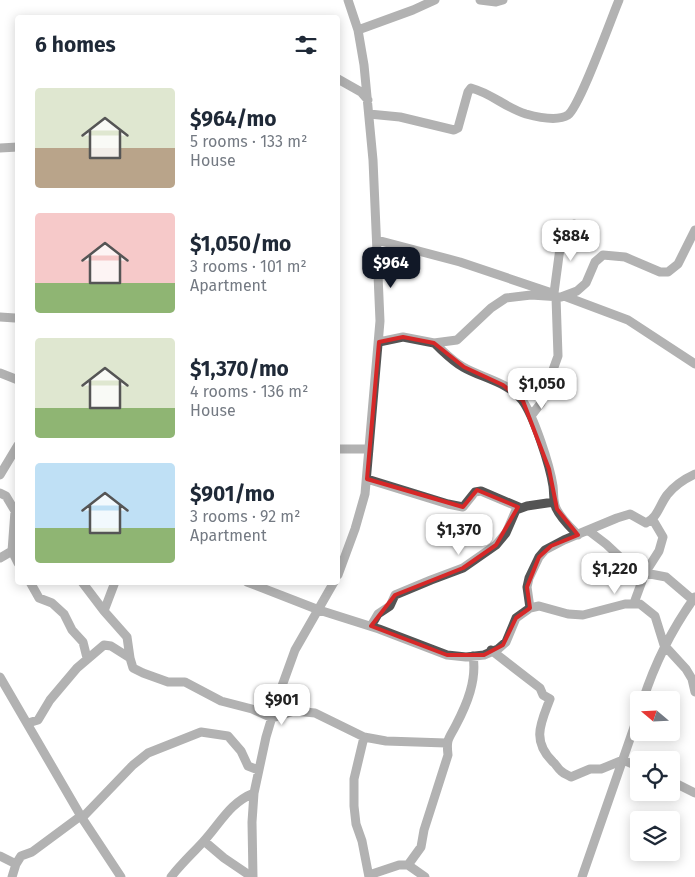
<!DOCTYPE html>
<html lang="en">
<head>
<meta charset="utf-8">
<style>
  body { margin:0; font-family:"Fira Sans",sans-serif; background:#f2f2f3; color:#1f2937; height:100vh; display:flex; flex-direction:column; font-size:19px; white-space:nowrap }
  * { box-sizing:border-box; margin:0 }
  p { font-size:16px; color:#747a83 }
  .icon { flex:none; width:28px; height:28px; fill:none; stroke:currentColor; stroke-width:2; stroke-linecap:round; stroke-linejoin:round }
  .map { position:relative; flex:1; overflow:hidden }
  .side { position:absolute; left:15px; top:15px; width:325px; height:570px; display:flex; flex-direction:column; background:#fff; border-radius:5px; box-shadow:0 2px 12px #0003 }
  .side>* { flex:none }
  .needle { width:32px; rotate:289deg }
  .controls { position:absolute; left:630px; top:691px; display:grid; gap:10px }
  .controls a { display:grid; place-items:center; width:50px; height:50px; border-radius:5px; background:#fff; box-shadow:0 2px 12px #0003; font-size:25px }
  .price { position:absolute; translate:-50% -42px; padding:0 11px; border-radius:10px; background:#fff; color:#222; font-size:16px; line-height:32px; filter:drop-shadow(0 1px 2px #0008) }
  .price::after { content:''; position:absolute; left:50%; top:30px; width:15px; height:11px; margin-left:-8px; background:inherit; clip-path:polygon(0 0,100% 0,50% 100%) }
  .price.active { background:#111827; color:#fff }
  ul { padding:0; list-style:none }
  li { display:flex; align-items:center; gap:15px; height:125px; padding:0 20px }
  li span { display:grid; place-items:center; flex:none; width:140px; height:100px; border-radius:5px; color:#555 }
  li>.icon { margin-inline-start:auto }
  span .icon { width:60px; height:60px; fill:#fffc; stroke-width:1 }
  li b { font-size:21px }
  h2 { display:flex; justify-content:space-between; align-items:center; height:60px; padding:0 20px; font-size:21px }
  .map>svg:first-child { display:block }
</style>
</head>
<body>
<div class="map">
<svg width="695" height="877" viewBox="0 0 695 877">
  <rect width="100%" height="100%" fill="#fff"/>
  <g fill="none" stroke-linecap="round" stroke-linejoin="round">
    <!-- minor -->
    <path stroke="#545454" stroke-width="9" d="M480,0l16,2 7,-2
      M358,30l55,-20 22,-10
      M338,79l23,13 7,8
      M369,114l31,3 54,13 4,-2 10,-36 3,-4c20,5 35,20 55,26 11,3 31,8 42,1 12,-9 43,-96 51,-115
      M0,148l18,-1
      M377,240l83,22 89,30
      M554,293l6,-45 14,-24
      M564,296l64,24 67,44
      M0,317l15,1
      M379,342l24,-5 31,6 23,-3 34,-32 15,-10 25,-3 30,2 16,-6 9,-8 9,-21 8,-7 22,2 35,15h8l10,-8 17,-34
      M434,343c9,8 18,18 29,24 19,11 45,15 59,33 12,16 28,66 31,86 1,8 0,15 3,22 5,11 14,19 22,27
      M0,373l18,7
      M531,416l10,-13 17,-47 -2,-59
      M338,449h31
      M0,475l18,-30
      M367,479l81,25 15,3 12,-15 6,-1 40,17
      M0,493l6,3 9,15 -3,40 6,2
      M589,531l17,13 15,14 24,15 21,4 27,23
      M0,558l12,-7 6,12
      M338,575l17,-46 10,-35 15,-173 -7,-161 -9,-95 -6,-35 -10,-30
      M30,582l9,16 13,5 12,11 8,16 11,12 4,16
      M82,582l22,29 23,26 3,21
      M247,582l72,28 60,19 68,26 19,2 18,-2 14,-6 8,-7 10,-24 14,-10 9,-2 29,8 15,1 42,-11h15l15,12 9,29 22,24 6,10 3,13
      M634,603l11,-30 14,-22 4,-14 -10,-17
      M530,608l-3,-21 2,-9 10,-21 6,-7 19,-10 53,-22 13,-4 16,9c12,-6 13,-17 21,-28 7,-9 17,-16 28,-21
      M104,611l11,-29
      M371,626l7,-12 12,-8 5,-11 36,-15 32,-12 33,-23 10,-12 10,-23 11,-4 27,-4
      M491,650l49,38 3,7 7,4c-9,24 -19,41 3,63 3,2 5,7 8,9 3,3 7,4 10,6l19,-8h11l22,-9 16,7
      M0,677l82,141 39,59
      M643,700c12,-37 29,-71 52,-103
      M28,723l10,-3 12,-20 27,-32 27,-23 7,1 19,12 3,10 10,5 25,9h17l36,19 31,8 20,9 22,-7 21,2 49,24 22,4 60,2
      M364,737l-10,42v27l2,18 6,17 7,36
      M671,781l24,12
      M82,818l51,-53 15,-12 53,-21 27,4 13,15 7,15 10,4
      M204,841l20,17 28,19
      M0,856l16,8
      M408,865l17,12
      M369,875l30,-10h9l13,-18 3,-17 24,-75c-2,-17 1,-16 8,-30 11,-21 21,-45 17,-69
      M12,877l4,-13 5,-8 11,-4 50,-37
      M171,877c10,-13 21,-23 32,-35 17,-18 26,-39 51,-49
      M253,877l-1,-55 2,-29 12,-56 12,-40 17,-47 39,-68
      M582,877l57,-164"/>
  </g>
  <!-- marked area -->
  <path d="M0 0H695V877H0ZM403,337l31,6 30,24 39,18 20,16 26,68 8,40 21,26 -27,11 -12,11 -12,30 3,21 -14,10 -13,27 -19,10h-37l-76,-29 24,-31 68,-27 33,-23 22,-38 -41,-17 -14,17 -96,-28 12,-137z" fill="#fff" fill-opacity=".55" fill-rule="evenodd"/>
  <path fill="none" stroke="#d62828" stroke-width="4" stroke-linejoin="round" d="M403,337l31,6 30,24 39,18 20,16 26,68 8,40 21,26 -27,11 -12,11 -12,30 3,21 -14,10 -13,27 -19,10h-37l-76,-29 24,-31 68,-27 33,-23 22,-38 -41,-17 -14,17 -96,-28 12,-137z"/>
</svg>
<div class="controls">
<a><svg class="needle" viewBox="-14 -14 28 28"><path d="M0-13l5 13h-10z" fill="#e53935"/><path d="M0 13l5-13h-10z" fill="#747a83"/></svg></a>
<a><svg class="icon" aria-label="locate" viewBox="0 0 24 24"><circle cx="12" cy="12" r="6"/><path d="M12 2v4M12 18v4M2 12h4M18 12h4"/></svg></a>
<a><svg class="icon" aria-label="layers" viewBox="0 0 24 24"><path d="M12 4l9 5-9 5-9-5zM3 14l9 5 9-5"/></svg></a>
</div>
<b class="price" style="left:571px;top:262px">$884</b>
<b class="price active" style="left:391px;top:289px">$964</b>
<b class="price" style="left:542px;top:410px">$1,050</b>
<b class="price" style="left:459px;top:556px">$1,370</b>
<b class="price" style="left:615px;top:595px">$1,220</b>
<b class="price" style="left:282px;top:726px">$901</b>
<section class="side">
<h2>6 homes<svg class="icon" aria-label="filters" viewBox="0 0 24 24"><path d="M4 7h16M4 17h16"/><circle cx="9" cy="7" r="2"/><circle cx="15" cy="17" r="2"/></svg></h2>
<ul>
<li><span style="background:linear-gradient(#dfe7d0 60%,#b9a48a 0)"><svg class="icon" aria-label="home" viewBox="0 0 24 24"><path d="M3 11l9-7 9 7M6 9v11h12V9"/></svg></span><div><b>$964/mo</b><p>5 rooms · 133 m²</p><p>House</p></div></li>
<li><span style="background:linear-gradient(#f6c9c9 70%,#8fb573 0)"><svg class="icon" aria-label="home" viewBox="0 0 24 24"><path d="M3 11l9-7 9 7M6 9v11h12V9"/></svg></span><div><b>$1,050/mo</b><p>3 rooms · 101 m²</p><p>Apartment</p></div></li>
<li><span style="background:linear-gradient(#dfe7d0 70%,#8fb573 0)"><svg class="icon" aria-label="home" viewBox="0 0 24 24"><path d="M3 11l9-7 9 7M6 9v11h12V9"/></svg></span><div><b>$1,370/mo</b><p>4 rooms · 136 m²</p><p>House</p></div></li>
<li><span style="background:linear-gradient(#bfe0f5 65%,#8fb573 0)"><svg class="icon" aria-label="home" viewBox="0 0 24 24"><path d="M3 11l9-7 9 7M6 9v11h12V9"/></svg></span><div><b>$901/mo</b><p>3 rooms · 92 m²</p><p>Apartment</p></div></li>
</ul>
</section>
</div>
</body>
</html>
